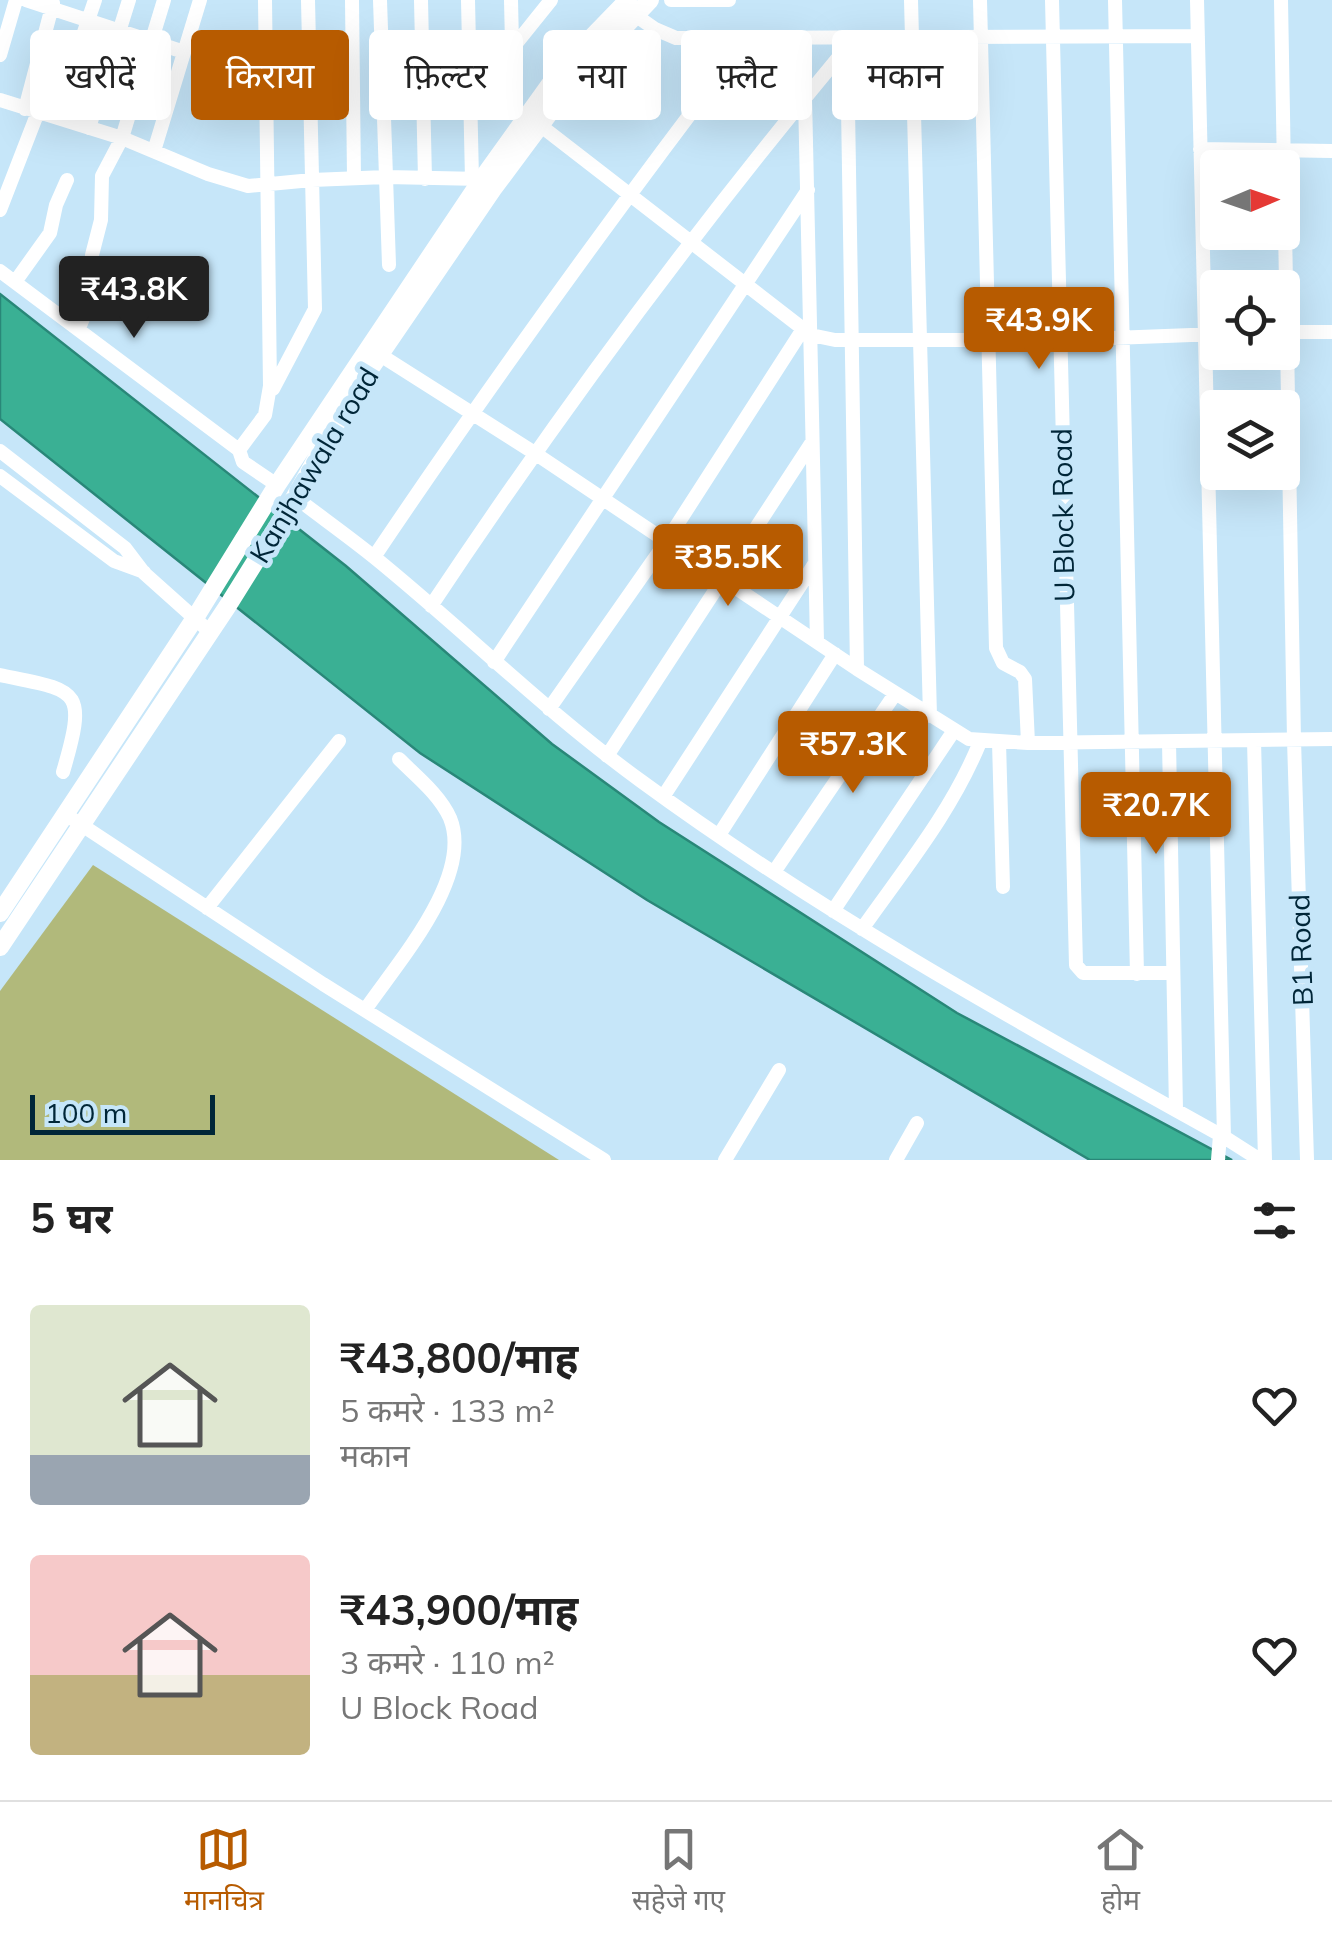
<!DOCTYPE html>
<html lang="hi">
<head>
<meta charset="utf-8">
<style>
  body { margin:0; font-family:Mulish,"Noto Sans Devanagari",sans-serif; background:#f2f2f2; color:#222; height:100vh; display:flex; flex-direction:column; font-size:38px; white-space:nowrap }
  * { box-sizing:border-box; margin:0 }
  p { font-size:32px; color:#767676 }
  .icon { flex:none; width:55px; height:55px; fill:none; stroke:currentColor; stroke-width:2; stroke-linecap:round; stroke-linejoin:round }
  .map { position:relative; height:1160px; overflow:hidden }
  .drawer { display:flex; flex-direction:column; background:#fff; flex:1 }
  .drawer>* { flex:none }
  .banner { position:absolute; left:30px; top:30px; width:1272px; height:90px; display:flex; gap:20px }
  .needle { width:65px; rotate:88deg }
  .buttons { position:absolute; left:1200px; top:150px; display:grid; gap:20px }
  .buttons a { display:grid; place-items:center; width:100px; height:100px; border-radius:10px; background:#fff; box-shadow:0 10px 40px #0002; font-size:50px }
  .scale { position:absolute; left:30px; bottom:25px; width:185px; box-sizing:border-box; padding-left:10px; border:5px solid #002638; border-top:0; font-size:28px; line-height:35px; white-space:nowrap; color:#002638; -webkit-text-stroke:8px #c6e6f9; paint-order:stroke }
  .price { position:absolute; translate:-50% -85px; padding:0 22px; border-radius:10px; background:#b75b00; color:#fff; font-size:32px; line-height:65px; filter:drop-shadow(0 2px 5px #0008) }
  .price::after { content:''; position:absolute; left:50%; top:60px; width:30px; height:22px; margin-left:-15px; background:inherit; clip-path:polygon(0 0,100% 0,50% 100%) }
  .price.on { background:#222; color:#fff }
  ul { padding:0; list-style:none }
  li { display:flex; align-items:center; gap:30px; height:250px; padding:0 30px }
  li span { display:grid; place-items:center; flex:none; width:280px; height:200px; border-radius:10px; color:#555 }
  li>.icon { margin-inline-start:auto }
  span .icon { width:120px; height:120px; fill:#fffc; stroke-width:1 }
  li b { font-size:42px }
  h2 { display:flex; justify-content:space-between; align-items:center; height:120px; padding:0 30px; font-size:42px }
  .chip { padding:0 35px; border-radius:10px; background:#fff; box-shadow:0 10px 40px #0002; font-size:35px; line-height:90px }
  .chip.on { background:#b75b00; color:#fff }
  .tab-bar { display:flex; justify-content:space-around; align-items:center; height:140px; border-top:2px solid #e0e0e0; background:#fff; font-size:28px; color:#767676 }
  .tab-bar a { display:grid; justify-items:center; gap:5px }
  .tab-bar .on { color:#b75b00 }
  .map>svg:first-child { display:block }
</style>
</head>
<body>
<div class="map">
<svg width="1332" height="1160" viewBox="0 0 1332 1160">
  <rect width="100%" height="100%" fill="#c6e6f9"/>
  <!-- green -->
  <path fill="#b1b97b" d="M93,865l466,295h-559v-169z"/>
  <!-- water -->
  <path fill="#3ab094" stroke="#298778" stroke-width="2.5" d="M0,294l346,272 206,178 107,78 298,191 275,147h-142l-443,-260 -227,-147 -420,-334z"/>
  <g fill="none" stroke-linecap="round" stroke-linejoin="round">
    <!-- minor -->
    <path stroke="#fff" stroke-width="14" d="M26,0l158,52
      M265,0l5,386 -5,29 -26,35 4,12 34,23
      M352,0l2,178
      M380,0l9,265
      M421,0l4,179
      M468,0l4,179
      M511,0l1,44
      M671,0h58
      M911,0l19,716
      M980,0l16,648 7,15 17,9 5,7 3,64
      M1052,0l24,965 7,8h89
      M1115,0l22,974
      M1197,0l27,1137
      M1281,0l13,740 13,420
      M635,15l20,14 21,9 522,-2
      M847,45l10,624
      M0,55l16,-55
      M805,97l12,545
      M0,100l122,38 86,36 40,12 64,-6 74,-3 96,2
      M470,101l81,-101
      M25,109l28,-106
      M55,117l40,-117
      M532,119l279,216 24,5h225l158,-6
      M89,128l40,-128
      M1200,149l132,2
      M154,151l46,-151
      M0,210l38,-98
      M0,271l239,179
      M15,282l35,-49 6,-28 11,-25
      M79,328l15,-36 -2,-37 9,-35 1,-44 20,-38 42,-138
      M1282,332h50
      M374,351l159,101 324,217 112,70 59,4 304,-4
      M273,389l42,-80 -7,-309
      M0,451l125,97 19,25 66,59
      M0,476l114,85 30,11
      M295,497c26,20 53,39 79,60 90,73 172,155 267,224 184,135 384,245 583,356l36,23
      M374,557c119,-177 244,-349 373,-518
      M431,606c129,-194 267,-380 416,-559
      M494,662l314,-472
      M0,675c78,16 88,12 63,97
      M549,709l117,-167 137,-213
      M1254,741l11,419
      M999,742l4,145
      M1169,742l7,368
      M607,756l205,-314
      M663,797l152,-234
      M65,814l258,170 281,176
      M719,835l116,-181
      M774,872l121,-178
      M207,908l132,-167
      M833,911l120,-179
      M862,929c43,-61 90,-118 118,-187
      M365,1010c32,-47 109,-133 85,-192 -10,-23 -34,-42 -51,-59
      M725,1160l54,-90
      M896,1160l21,-37
      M1218,1160l2,-25"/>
    <!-- major -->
    <path stroke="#fff" stroke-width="18" d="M0,913l195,-295 82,-133 205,-306 79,-110 67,-69
      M0,947l227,-340 60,-96 64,-114 142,-208 81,-109 76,-80"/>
  </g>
  <g text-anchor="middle" stroke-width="10" stroke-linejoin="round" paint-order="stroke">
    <!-- street labels -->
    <g font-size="28" fill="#002638" stroke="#c6e6f9">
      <text transform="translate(314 465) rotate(-59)" y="10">Kanjhawala road</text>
      <text transform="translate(1063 515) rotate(-91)" y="10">U Block Road</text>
      <text transform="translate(1301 950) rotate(-92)" y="10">B1 Road</text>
    </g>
  </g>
</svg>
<div class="buttons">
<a><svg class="needle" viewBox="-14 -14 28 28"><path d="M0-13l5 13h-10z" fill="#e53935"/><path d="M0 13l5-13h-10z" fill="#767676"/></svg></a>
<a><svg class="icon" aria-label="locate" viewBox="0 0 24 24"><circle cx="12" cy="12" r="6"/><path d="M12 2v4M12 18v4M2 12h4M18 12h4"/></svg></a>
<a><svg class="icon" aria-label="layers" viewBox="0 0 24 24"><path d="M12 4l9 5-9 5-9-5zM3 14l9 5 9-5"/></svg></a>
</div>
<div class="scale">100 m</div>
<b class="price on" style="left:134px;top:341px">₹43.8K</b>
<b class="price" style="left:1039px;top:372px">₹43.9K</b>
<b class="price" style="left:728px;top:609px">₹35.5K</b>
<b class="price" style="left:853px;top:796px">₹57.3K</b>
<b class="price" style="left:1156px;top:857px">₹20.7K</b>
<div class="banner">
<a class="chip">खरीदें</a>
<a class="chip on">किराया</a>
<a class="chip">फ़िल्टर</a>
<a class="chip">नया</a>
<a class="chip">फ़्लैट</a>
<a class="chip">मकान</a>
</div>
</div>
<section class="drawer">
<h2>5 घर<svg class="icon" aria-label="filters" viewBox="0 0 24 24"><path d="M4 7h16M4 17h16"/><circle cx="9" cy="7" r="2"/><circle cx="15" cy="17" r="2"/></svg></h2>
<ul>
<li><span style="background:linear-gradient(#dfe7d0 75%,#9aa5b1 0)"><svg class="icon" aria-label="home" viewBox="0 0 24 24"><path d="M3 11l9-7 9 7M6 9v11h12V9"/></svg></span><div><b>₹43,800/माह</b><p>5 कमरे · 133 m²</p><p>मकान</p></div><svg class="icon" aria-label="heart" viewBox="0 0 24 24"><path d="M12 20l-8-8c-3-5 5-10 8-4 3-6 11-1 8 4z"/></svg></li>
<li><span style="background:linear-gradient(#f6c9c9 60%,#c2b280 0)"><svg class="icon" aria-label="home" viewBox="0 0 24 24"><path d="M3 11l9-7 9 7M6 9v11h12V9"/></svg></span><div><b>₹43,900/माह</b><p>3 कमरे · 110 m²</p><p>U Block Road</p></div><svg class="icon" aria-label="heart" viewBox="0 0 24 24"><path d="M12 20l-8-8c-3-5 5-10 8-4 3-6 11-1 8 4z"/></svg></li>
</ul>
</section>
<nav class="tab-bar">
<a class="on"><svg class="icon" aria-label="map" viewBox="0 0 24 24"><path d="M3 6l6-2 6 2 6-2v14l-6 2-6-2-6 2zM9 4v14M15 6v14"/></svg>मानचित्र</a>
<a><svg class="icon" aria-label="saved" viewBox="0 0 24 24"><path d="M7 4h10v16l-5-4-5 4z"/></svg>सहेजे गए</a>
<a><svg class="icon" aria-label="home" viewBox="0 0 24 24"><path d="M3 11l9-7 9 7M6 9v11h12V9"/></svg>होम</a>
</nav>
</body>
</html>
